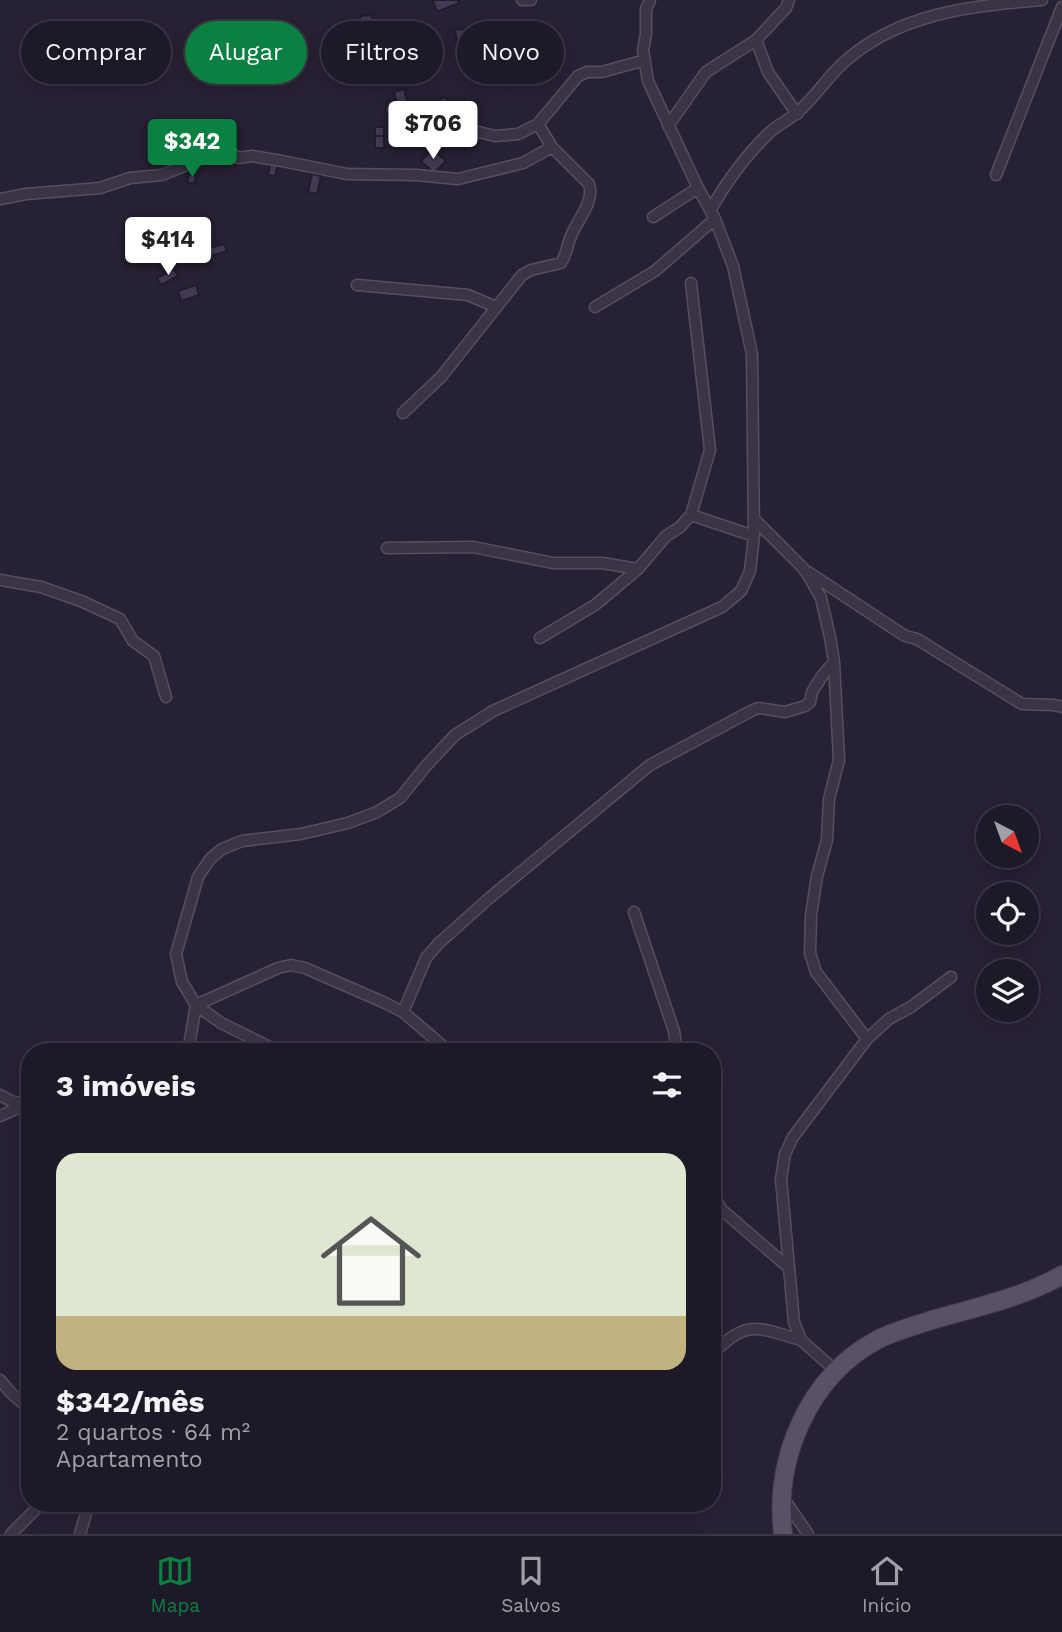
<!DOCTYPE html>
<html lang="pt">
<head>
<meta charset="utf-8">
<style>
  body { margin:0; font-family:"Work Sans",sans-serif; background:#25222f; color:#f1f3f6; height:100vh; display:flex; flex-direction:column; font-size:26px; white-space:nowrap }
  * { box-sizing:border-box; margin:0 }
  p { font-size:23px; color:#a0a0a7 }
  .icon { flex:none; width:38px; height:38px; fill:none; stroke:currentColor; stroke-width:2; stroke-linecap:round; stroke-linejoin:round }
  .map { position:relative; flex:1; overflow:hidden }
  .side { position:absolute; left:21px; top:1043px; width:700px; height:469px; display:flex; flex-direction:column; background:#1d1927; border-radius:28px; box-shadow:0 4px 18px #0003,0 0 0 2px #3b3844 }
  .side>* { flex:none }
  .banner { position:absolute; left:21px; top:21px; width:700px; height:63px; display:flex; gap:14px }
  .needle { width:46px; rotate:139deg }
  .tools { position:absolute; left:976px; top:805px; display:grid; gap:14px }
  .tools a { display:grid; place-items:center; width:63px; height:63px; border-radius:50%; background:#1d1927; box-shadow:0 4px 18px #0003,0 0 0 2px #3b3844; font-size:35px }
  .price { position:absolute; translate:-50% -60px; padding:0 16px; border-radius:7px; background:#fff; color:#222; font-size:23px; line-height:46px; filter:drop-shadow(0 2px 4px #0008) }
  .price::after { content:''; position:absolute; left:50%; top:42px; width:21px; height:16px; margin-left:-10px; background:inherit; clip-path:polygon(0 0,100% 0,50% 100%) }
  .price.selected { background:#0b8043; color:#fff }
  ul { padding:0; list-style:none }
  li { display:grid; align-content:center; gap:14px; height:371px; padding:0 35px }
  li span { display:grid; place-items:center; height:217px; border-radius:21px; color:#555 }
  li>.icon { margin-inline-start:auto }
  span .icon { width:126px; height:126px; fill:#fffc; stroke-width:1 }
  li b { font-size:30px }
  h2 { display:flex; justify-content:space-between; align-items:center; height:84px; padding:0 35px; font-size:30px }
  .chip { padding:0 24px; border-radius:32px; background:#1d1927; box-shadow:0 4px 18px #0003,0 0 0 2px #3b3844; font-size:24px; line-height:63px }
  .chip.selected { background:#0b8043; color:#fff }
  .menu { display:flex; justify-content:space-around; align-items:center; height:98px; border-top:2px solid #3b3844; background:#1d1927; font-size:19px; color:#a0a0a7 }
  .menu a { display:grid; justify-items:center; gap:4px }
  .menu .selected { color:#0b8043 }
  .map>svg:first-child { display:block }
</style>
</head>
<body>
<div class="map">
<svg width="1062" height="1534" viewBox="0 0 1062 1534">
  <rect width="100%" height="100%" fill="#272134"/>
  <!-- building -->
  <path fill="#423a52" stroke="#211c2c" stroke-width="2" d="M433,0h25l1,3 -22,9z
    M372,15l1,20 -12,1 -1,-20z
    M343,22l10,4 -3,9 -10,-5z
    M466,29l3,19 -11,2 -3,-20z
    M399,41l7,13 -12,5 -6,-12z
    M497,43l9,5 -14,21 -9,-5z
    M359,45l15,4 -5,17 -14,-4z
    M403,62l2,10 -13,4 -3,-10z
    M482,66l9,6 -3,4 -9,-6z
    M404,89l6,24 -10,2 -6,-23z
    M442,97l14,7 -4,9 -15,-7z
    M388,101l9,2 -2,12 -10,-2z
    M375,127h9v9h-9z
    M375,136h9v12h-9z
    M433,149l13,12 -12,12 -13,-12z
    M271,161l7,2 -3,13 -7,-1z
    M189,174l7,2 -2,8 -7,-2z
    M312,174l9,2 -4,18 -9,-2z
    M224,244l3,7 -19,6 -2,-8z
    M174,269l4,7 -17,9 -4,-7z
    M196,285l3,10 -18,6 -3,-10z"/>
  <g fill="none" stroke-linecap="round" stroke-linejoin="round">
    <defs>
      <path id="minor" d="M522,0h9
        M789,0l-3,8 -30,32 12,32 29,42
        M398,120l23,-5 12,1 21,10 41,10 23,-2 20,-10 40,-48 9,-4h15l43,-12
        M668,126l38,-54 50,-32
        M996,175l66,-168
        M0,199l26,-5 74,-6 30,-10 32,-3 56,-23 13,1 8,5 13,-2 30,5 65,13 69,1 42,4 65,-16 29,-16
        M711,209c16,-28 35,-54 58,-76 9,-9 21,-13 30,-22 16,-14 28,-33 43,-47 55,-51 129,-58 200,-64
        M653,217l45,-29
        M691,283l19,167 -19,65
        M357,285l111,10 28,12
        M595,307l60,-36 60,-52
        M403,413l38,-36 81,-102 9,-5 30,-7c6,-9 6,-18 10,-27 6,-16 24,-34 18,-52l-37,-37 -14,-23
        M754,519l49,49 8,12 10,18 9,39 4,25 5,98 -10,39 -2,41 -10,36 -6,39 -1,38 6,19 51,67
        M387,548l86,-1 80,16h49l36,6
        M808,572l97,64 12,3 105,65 32,1 8,2
        M0,580l41,7 40,14 39,18 13,22 21,15 12,41
        M540,638l55,-33 43,-36 28,-33 14,-9 11,-12 63,21
        M634,912l40,119 3,21
        M196,1005l82,-37 13,-3 14,3 78,34 20,10 47,40
        M403,1012l23,-54 12,-14 49,-44 163,-135 103,-55 6,-2 26,4 20,-6 5,-4 2,-10 10,-16 12,-14
        M188,1052l8,-47
        M280,1052l-59,-29 -25,-18 -14,-23 -6,-28 22,-77 12,-18 12,-10 20,-8 59,-7 47,-11 29,-11 23,-14 26,-32 29,-31 38,-24 229,-104 19,-16 9,-20 4,-35 -2,-182 -19,-88 -18,-47 -17,-31 -50,-107 -5,-31 3,-16v-25l4,-9
        M0,1095l11,6 19,4
        M0,1116l25,-11
        M712,1194l10,16 66,57
        M712,1355c34,-37 46,-27 89,-15
        M837,1372l-36,-32 -7,-18 -13,-143 4,-25 8,-17 74,-98 22,-20 22,-12 40,-30
        M0,1380l11,13 19,17
        M784,1499l24,35
        M11,1534l31,-31
        M80,1534l9,-31"/>
      <path id="primary" d="M783,1534c-9,-75 25,-157 94,-194 17,-9 37,-14 55,-20 44,-13 90,-22 130,-45"/>
    </defs>
    <!-- minor casing -->
    <use href="#minor" stroke="#554f60" stroke-width="13"/>
    <!-- primary casing -->
    <use href="#primary" stroke="#403b4c" stroke-width="20"/>
    <!-- minor -->
    <use href="#minor" stroke="#3a3445" stroke-width="10"/>
    <!-- primary -->
    <use href="#primary" stroke="#595265" stroke-width="18"/>
  </g>
</svg>
<div class="tools">
<a><svg class="needle" viewBox="-14 -14 28 28"><path d="M0-13l5 13h-10z" fill="#e53935"/><path d="M0 13l5-13h-10z" fill="#a0a0a7"/></svg></a>
<a><svg class="icon" aria-label="locate" viewBox="0 0 24 24"><circle cx="12" cy="12" r="6"/><path d="M12 2v4M12 18v4M2 12h4M18 12h4"/></svg></a>
<a><svg class="icon" aria-label="layers" viewBox="0 0 24 24"><path d="M12 4l9 5-9 5-9-5zM3 14l9 5 9-5"/></svg></a>
</div>
<b class="price" style="left:433px;top:161px">$706</b>
<b class="price selected" style="left:192px;top:179px">$342</b>
<b class="price" style="left:168px;top:277px">$414</b>
<div class="banner">
<a class="chip">Comprar</a>
<a class="chip selected">Alugar</a>
<a class="chip">Filtros</a>
<a class="chip">Novo</a>
</div>
<section class="side">
<h2>3 imóveis<svg class="icon" aria-label="filters" viewBox="0 0 24 24"><path d="M4 7h16M4 17h16"/><circle cx="9" cy="7" r="2"/><circle cx="15" cy="17" r="2"/></svg></h2>
<ul>
<li><span style="background:linear-gradient(#dfe7d0 75%,#c2b280 0)"><svg class="icon" aria-label="home" viewBox="0 0 24 24"><path d="M3 11l9-7 9 7M6 9v11h12V9"/></svg></span><div><b>$342/mês</b><p>2 quartos · 64 m²</p><p>Apartamento</p></div></li>
</ul>
</section>
</div>
<nav class="menu">
<a class="selected"><svg class="icon" aria-label="map" viewBox="0 0 24 24"><path d="M3 6l6-2 6 2 6-2v14l-6 2-6-2-6 2zM9 4v14M15 6v14"/></svg>Mapa</a>
<a><svg class="icon" aria-label="saved" viewBox="0 0 24 24"><path d="M7 4h10v16l-5-4-5 4z"/></svg>Salvos</a>
<a><svg class="icon" aria-label="home" viewBox="0 0 24 24"><path d="M3 11l9-7 9 7M6 9v11h12V9"/></svg>Início</a>
</nav>
</body>
</html>
